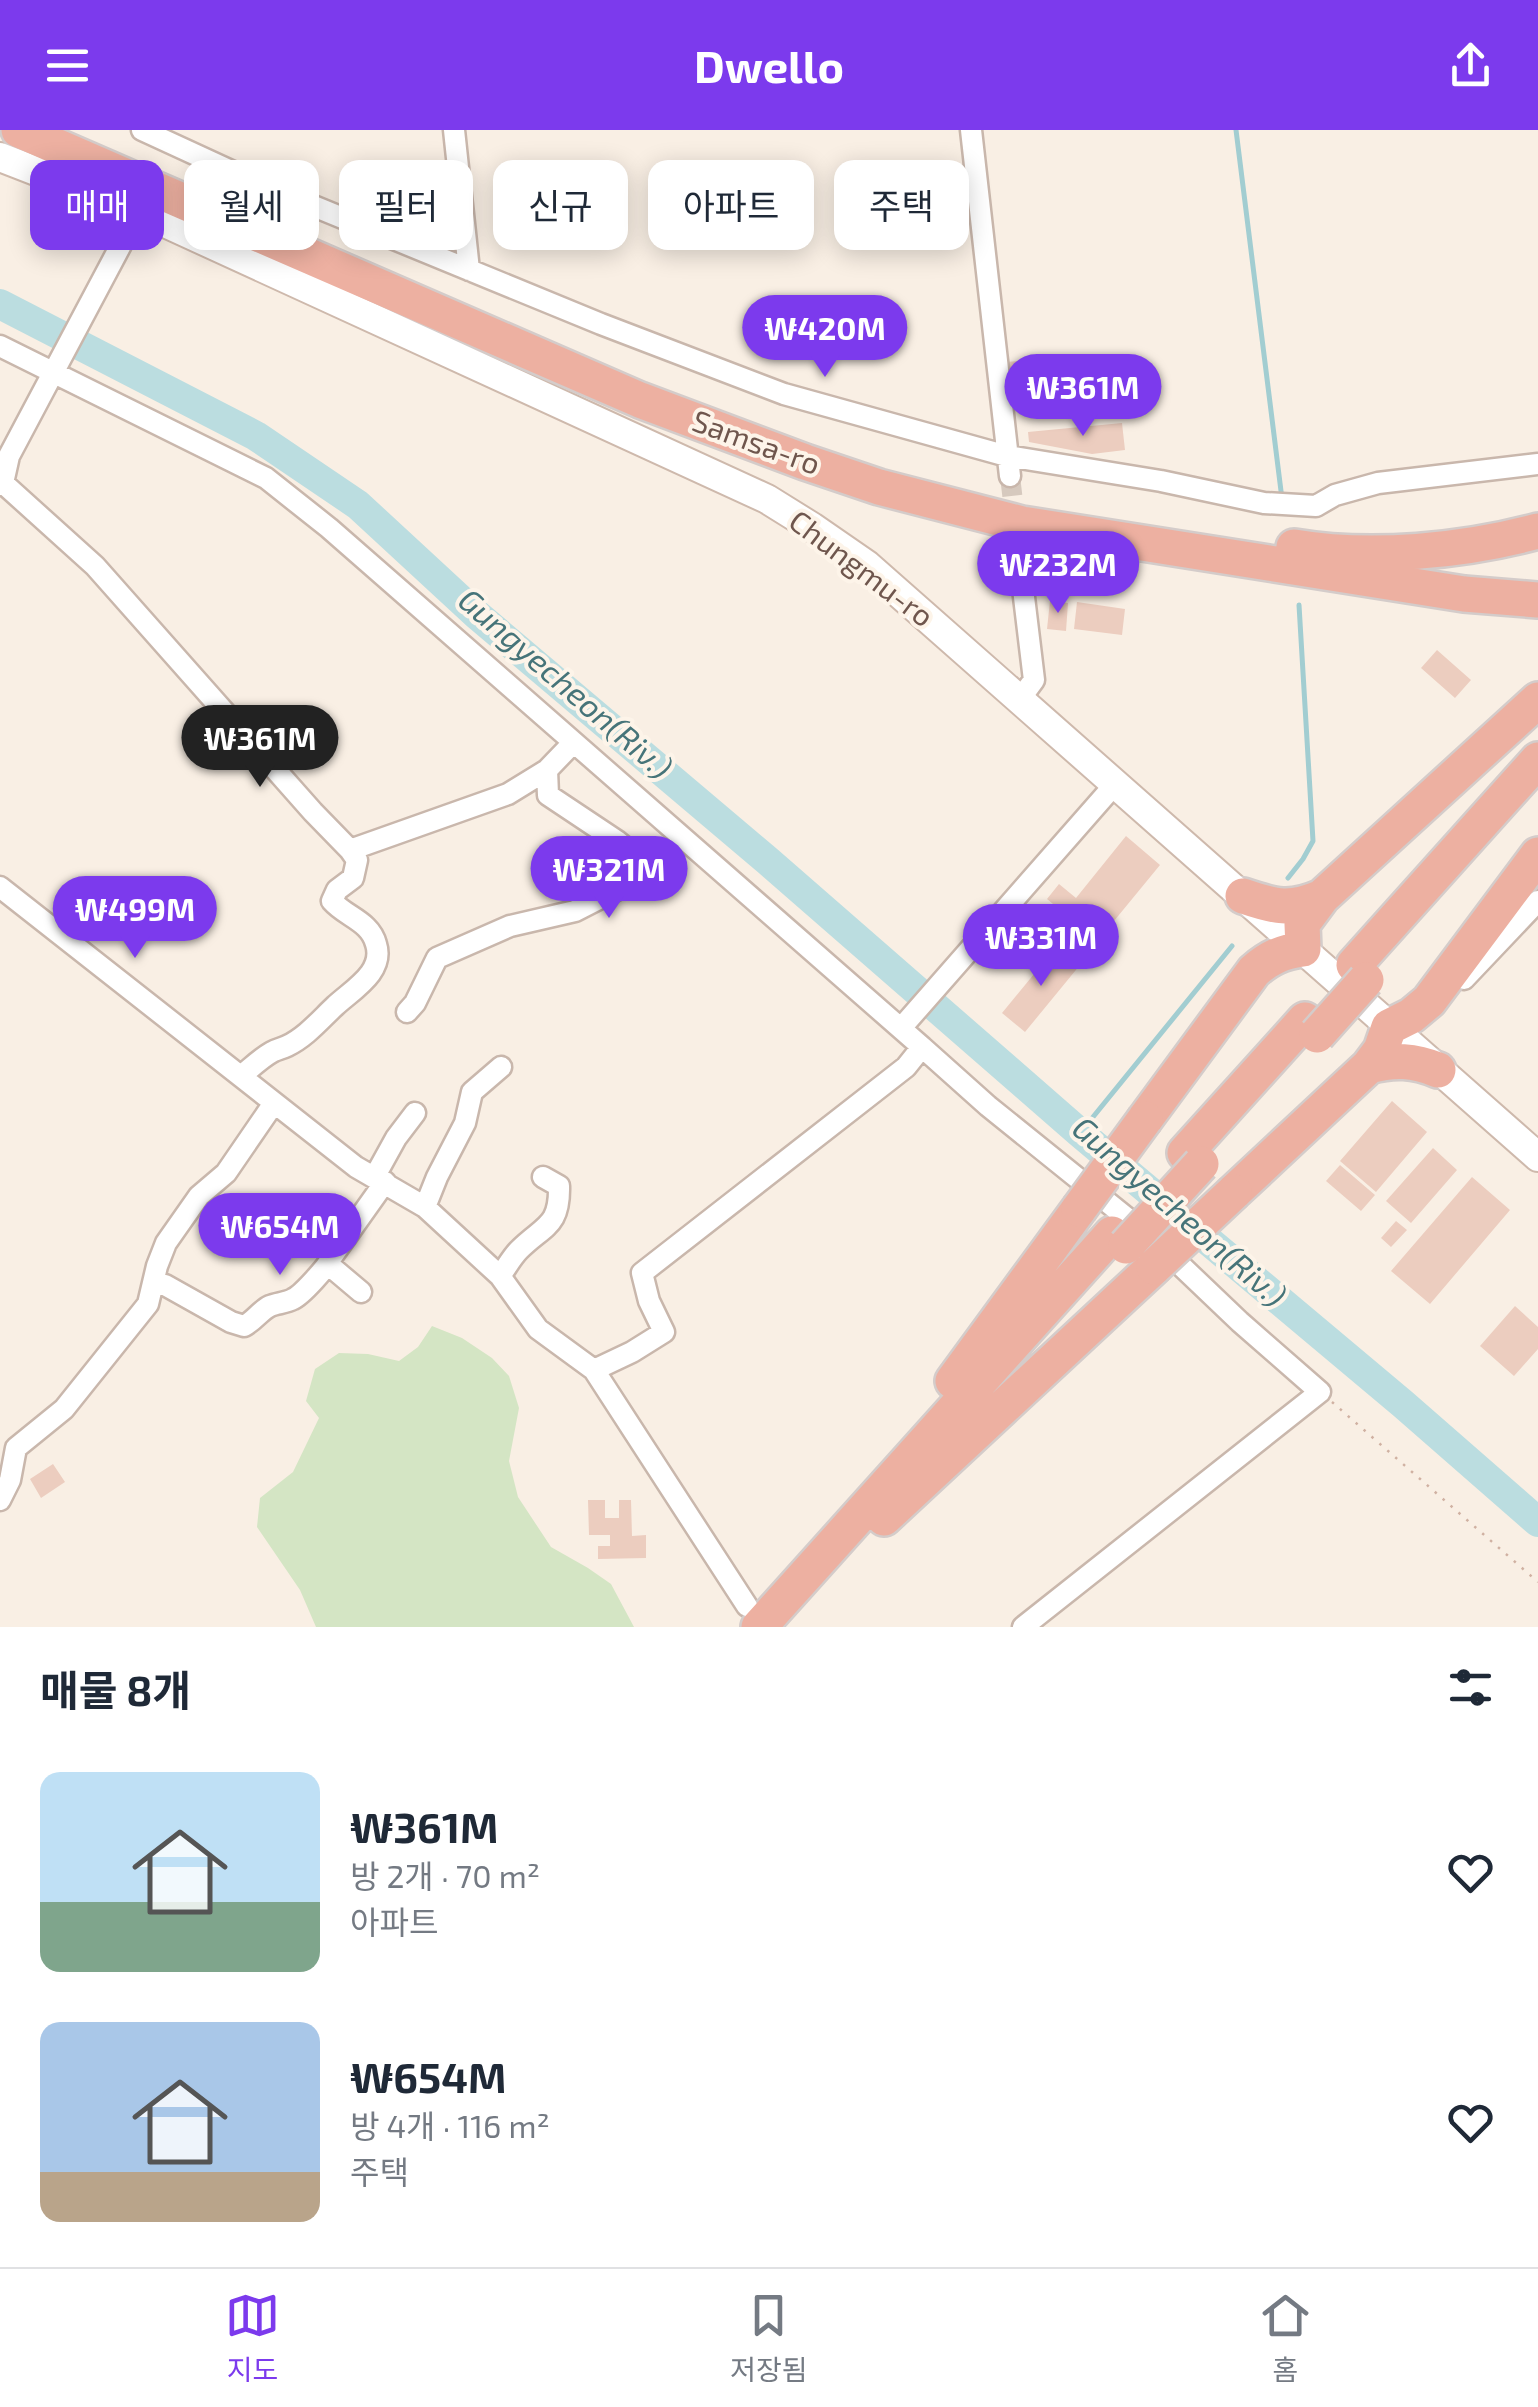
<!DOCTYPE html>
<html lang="ko">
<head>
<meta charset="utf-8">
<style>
  body { margin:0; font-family:"Exo 2","Noto Sans KR",sans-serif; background:#f2f2f3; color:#1f2937; height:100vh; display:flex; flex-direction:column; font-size:38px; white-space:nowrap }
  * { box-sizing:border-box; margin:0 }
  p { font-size:32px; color:#747a83 }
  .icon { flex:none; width:55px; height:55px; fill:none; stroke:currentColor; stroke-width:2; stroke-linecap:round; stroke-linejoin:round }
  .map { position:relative; height:1497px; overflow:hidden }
  .drawer { display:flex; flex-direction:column; background:#fff; flex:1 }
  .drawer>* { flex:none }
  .banner { position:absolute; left:30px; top:30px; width:1000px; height:90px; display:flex; gap:20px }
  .price { position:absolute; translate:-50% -85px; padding:0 22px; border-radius:35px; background:#7c3aed; color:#fff; font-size:32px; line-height:65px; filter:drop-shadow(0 2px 5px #0008) }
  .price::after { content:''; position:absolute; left:50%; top:60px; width:30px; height:22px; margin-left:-15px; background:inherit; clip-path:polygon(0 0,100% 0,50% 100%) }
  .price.selected { background:#222; color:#fff }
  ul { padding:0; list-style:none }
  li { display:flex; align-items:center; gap:30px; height:250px; padding:0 40px }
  li span { display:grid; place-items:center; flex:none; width:280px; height:200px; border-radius:20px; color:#555 }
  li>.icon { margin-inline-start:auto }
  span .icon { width:120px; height:120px; fill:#fffc; stroke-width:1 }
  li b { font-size:42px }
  h2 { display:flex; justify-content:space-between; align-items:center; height:120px; padding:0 40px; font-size:42px }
  .tag { padding:0 35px; border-radius:20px; background:#fff; box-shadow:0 5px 25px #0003; font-size:35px; line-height:90px }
  .tag.selected { background:#7c3aed; color:#fff }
  header { display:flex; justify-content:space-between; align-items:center; height:130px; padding:0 40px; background:#7c3aed; color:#fff; font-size:45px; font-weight:700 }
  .dock { display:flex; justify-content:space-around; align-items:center; height:140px; border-top:2px solid #e0e1e3; background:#fff; font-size:28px; color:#747a83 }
  .dock a { display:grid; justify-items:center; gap:5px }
  .dock .selected { color:#7c3aed }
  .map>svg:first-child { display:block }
</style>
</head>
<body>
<header><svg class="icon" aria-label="menu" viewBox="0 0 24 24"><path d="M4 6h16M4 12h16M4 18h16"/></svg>Dwello<svg class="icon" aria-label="share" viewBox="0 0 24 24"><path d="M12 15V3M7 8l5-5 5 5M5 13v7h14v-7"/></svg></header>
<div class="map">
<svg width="1538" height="1497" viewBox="0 0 1538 1497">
  <rect width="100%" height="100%" fill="#f9efe4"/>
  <!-- green -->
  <path fill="#d4e5c4" d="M432,1196l30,12 30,20 17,18 10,32 -10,53 9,36 33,50 37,21 23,16 23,43h-318l-16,-37 -43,-63 3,-29 33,-26 26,-54 -13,-17 9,-32 24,-16 29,1 31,7 19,-14z"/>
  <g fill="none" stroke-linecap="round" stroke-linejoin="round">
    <!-- stream -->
    <path stroke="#a2cdd1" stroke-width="5" d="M1236,0l46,369
      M1288,748l15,-19 10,-18 -14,-236
      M1080,1003l152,-187"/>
    <!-- river -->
    <path stroke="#bbdde0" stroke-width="30" d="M0,174l256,132 102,69 118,109 292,247 312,272 323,271 135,118"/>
  </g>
  <!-- building -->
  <path fill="#eccdbf" d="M1030,230l5,48 -24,2 -5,-48z
    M1122,293l3,27 -33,4 -63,-12 -1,-10z
    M1050,471l18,2 -2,28 -19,-2z
    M1077,472l48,7 -3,26 -48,-6z
    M1437,520l34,30 -16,18 -34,-30z
    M1126,706l34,29 -69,84 -34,-28 7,-8 -17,-14 12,-15 17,14z
    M1057,816l23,19 -55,67 -23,-19z
    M1392,971l35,31 -51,60 -36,-31z
    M1433,1018l24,22 -46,53 -25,-22z
    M1340,1035l35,30 -14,16 -35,-30z
    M1472,1047l38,33 -80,94 -39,-33z
    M1396,1091l11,9 -16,17 -10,-9z
    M1515,1176l23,21v22l-24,27 -34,-30z
    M53,1334l12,18 -24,16 -11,-19z
    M588,1370h17v18h14v-18h12l1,36 14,-1v23l-48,1v-13h12v-11h-21z"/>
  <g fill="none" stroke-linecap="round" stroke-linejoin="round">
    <!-- street-tunnel -->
    <path stroke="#d6c9be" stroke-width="20" stroke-dasharray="20 10" stroke-linecap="butt" d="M1010,346l6,51"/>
    <defs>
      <path id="street" d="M142,0l113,52 346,142 183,70 223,62 154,25 103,22 52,3 19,-11 43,-12 160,-19
        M454,0l15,140
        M971,0l39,346
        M0,216l266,132 63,50 593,519 -16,20 -264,206 7,28 15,31 -32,20 -38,18 153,236
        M3,353l92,83 218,246 37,38 158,-56 39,-24 26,-27
        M0,355l3,-2 6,-27 130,-245
        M1017,409l17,141 -14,19
        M0,757l356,280 69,40 75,69 38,53 56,41
        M1464,849l74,-78
        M407,882l8,-9 22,-45 73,-32 65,-15 43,-22 15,-13 7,-16 -23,-19 -69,-46 -1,-25
        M902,897l214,-244
        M922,917l66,59 165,133 87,83 80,70 -297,235
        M241,946c10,-8 20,-18 31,-24 5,-3 9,-3 15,-6 19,-9 33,-26 48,-40 17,-16 50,-34 41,-62 -6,-23 -30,-27 -44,-43l5,-11 16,-12 4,-18 -7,-10
        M375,1046l21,-38 19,-25
        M425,1077l12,-30 28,-54 7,-31 29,-25
        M329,1135l32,27
        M500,1146c6,-8 12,-19 19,-26 25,-25 41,-23 40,-64l-16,-9
        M154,1154l11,1 66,37 13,4c10,-5 17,-16 26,-20 7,-3 16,-3 23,-7 9,-4 35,-33 38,-41l54,-76
        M0,1370l10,-20 6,-32 48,-39 84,-105 9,-38 9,-23 33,-47 27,-23 48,-70"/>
      <path id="secondary" d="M0,27l139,54 628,288 45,28 55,38 671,592"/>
      <path id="highway" d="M19,0l621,270 165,62 74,25 143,37 442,70 74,6
        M1294,417c77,13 170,4 244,-16
        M1243,766c32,11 47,15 79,1
        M1354,835l184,-205
        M1369,936c25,-7 45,-6 69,4
        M1145,989l109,-148c16,-14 28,-19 49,-22l-1,-25 20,-27 216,-197
        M1185,1023l120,-133
        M1234,1062l135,-126 12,-16 8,-23 22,-11 18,-15 109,-146
        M953,1251l126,-172
        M884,1388l270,-251
        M759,1497l353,-393"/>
    </defs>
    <!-- street casing -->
    <use href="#street" stroke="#c9b7ac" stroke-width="25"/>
    <!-- secondary casing -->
    <use href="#secondary" stroke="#ceb9ac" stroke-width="32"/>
    <!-- highway casing -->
    <use href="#highway" stroke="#d4ccca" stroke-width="40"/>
    <!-- path -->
    <path stroke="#d0b1a2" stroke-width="2.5" stroke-dasharray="2.5 8" stroke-linecap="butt" d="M1332,1272l206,180"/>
    <!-- street -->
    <use href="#street" stroke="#fff" stroke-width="20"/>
    <!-- secondary -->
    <use href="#secondary" stroke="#fff" stroke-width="28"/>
    <!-- highway -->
    <use href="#highway" stroke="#edb0a1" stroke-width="35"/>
    <defs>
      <path id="highway-bridge" d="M1317,905l49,-55
        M1079,1079l66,-90
        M1126,1116l75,-82
        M1154,1137l80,-75"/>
    </defs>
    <!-- highway-bridge casing -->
    <use href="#highway-bridge" stroke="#d4ccca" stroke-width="40" stroke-linecap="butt"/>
    <!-- highway-bridge -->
    <use href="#highway-bridge" stroke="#edb0a1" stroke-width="35"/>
  </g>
  <g text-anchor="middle" stroke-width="8" stroke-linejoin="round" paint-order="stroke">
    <!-- street labels -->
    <g font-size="30" fill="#6f564d" stroke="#fdf4e9">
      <text transform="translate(756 313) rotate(20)" y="10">Samsa-ro</text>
      <text transform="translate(861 439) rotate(37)" y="10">Chungmu-ro</text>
    </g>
    <!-- water labels -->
    <g font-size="32" font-style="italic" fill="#467479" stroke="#fdf4e9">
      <text transform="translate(565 554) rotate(41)" y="11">Gungyecheon(Riv.)</text>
      <text transform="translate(1179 1082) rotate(41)" y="11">Gungyecheon(Riv.)</text>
    </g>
  </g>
</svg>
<b class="price" style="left:825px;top:250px">₩420M</b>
<b class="price" style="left:1083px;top:309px">₩361M</b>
<b class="price" style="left:1058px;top:486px">₩232M</b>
<b class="price selected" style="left:260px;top:660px">₩361M</b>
<b class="price" style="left:609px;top:791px">₩321M</b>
<b class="price" style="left:135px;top:831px">₩499M</b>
<b class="price" style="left:1041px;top:859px">₩331M</b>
<b class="price" style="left:280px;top:1148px">₩654M</b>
<div class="banner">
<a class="tag selected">매매</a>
<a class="tag">월세</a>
<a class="tag">필터</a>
<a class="tag">신규</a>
<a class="tag">아파트</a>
<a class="tag">주택</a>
</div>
</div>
<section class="drawer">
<h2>매물 8개<svg class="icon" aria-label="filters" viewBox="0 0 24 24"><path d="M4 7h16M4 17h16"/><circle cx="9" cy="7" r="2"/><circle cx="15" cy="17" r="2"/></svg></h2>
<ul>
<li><span style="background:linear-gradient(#bfe0f5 65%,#7fa58c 0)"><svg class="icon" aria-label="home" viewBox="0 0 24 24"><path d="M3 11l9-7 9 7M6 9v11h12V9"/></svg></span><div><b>₩361M</b><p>방 2개 · 70 m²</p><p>아파트</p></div><svg class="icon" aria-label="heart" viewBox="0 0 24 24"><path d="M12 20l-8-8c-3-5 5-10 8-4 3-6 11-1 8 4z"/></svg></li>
<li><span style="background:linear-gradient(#a9c7e8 75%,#b9a48a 0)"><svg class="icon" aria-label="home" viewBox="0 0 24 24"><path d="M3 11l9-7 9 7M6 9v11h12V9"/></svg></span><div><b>₩654M</b><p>방 4개 · 116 m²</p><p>주택</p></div><svg class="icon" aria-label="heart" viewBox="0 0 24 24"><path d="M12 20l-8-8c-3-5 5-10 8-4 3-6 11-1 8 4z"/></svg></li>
</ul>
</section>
<nav class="dock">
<a class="selected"><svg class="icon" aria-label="map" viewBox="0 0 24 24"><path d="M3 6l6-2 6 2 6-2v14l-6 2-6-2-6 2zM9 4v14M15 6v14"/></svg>지도</a>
<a><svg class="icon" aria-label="saved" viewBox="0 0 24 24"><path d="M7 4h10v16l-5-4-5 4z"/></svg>저장됨</a>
<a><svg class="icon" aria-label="home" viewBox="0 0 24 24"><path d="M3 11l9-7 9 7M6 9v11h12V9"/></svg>홈</a>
</nav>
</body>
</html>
